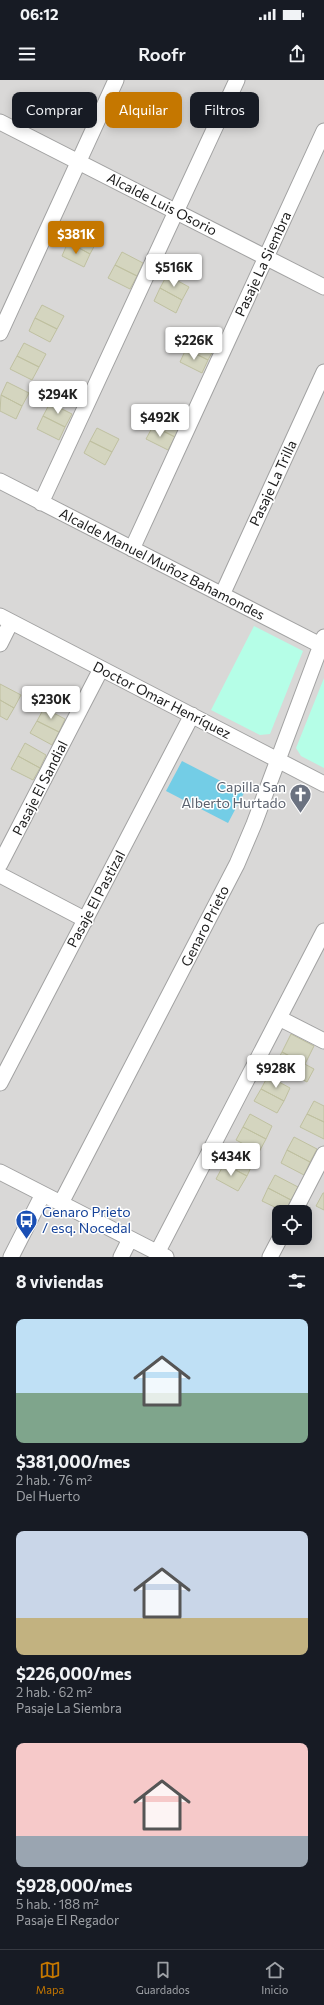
<!DOCTYPE html>
<html lang="es">
<head>
<meta charset="utf-8">
<style>
  body { margin:0; font-family:Commissioner,sans-serif; background:#242831; color:#f1f3f6; height:100vh; display:flex; flex-direction:column; font-size:15px; white-space:nowrap }
  * { box-sizing:border-box; margin:0 }
  p { font-size:13px; color:#9ea1a6 }
  .icon { flex:none; width:22px; height:22px; fill:none; stroke:currentColor; stroke-width:2; stroke-linecap:round; stroke-linejoin:round }
  .map { position:relative; height:1177px; overflow:hidden }
  .side { display:flex; flex-direction:column; background:#171b24; flex:1 }
  .side>* { flex:none }
  .guide { position:absolute; left:12px; top:12px; width:300px; height:36px; display:flex; gap:8px }
  .buttons { position:absolute; left:272px; top:1125px; display:grid; gap:8px }
  .buttons a { display:grid; place-items:center; width:40px; height:40px; border-radius:8px; background:#171b24; box-shadow:0 2px 10px #0003; font-size:20px }
  .price { position:absolute; translate:-50% -34px; padding:0 9px; border-radius:4px; background:#fff; color:#222; font-size:13px; line-height:26px; filter:drop-shadow(0 1px 2px #0008) }
  .price::after { content:''; position:absolute; left:50%; top:24px; width:12px; height:9px; margin-left:-6px; background:inherit; clip-path:polygon(0 0,100% 0,50% 100%) }
  .price.current { background:#c57700; color:#fff }
  ul { padding:0; list-style:none }
  li { display:grid; align-content:center; gap:8px; height:212px; padding:0 16px }
  li span { display:grid; place-items:center; height:124px; border-radius:8px; color:#555 }
  li>.icon { margin-inline-start:auto }
  span .icon { width:72px; height:72px; fill:#fffc; stroke-width:1 }
  li b { font-size:17px }
  h2 { display:flex; justify-content:space-between; align-items:center; height:48px; padding:0 16px; font-size:17px }
  .pill { padding:0 14px; border-radius:8px; background:#171b24; box-shadow:0 2px 10px #0003; font-size:14px; line-height:36px }
  .pill.current { background:#c57700; color:#fff }
  .status { display:flex; justify-content:space-between; align-items:center; height:28px; padding:0 20px; background:#171b24; direction:ltr }
  .status svg { height:11px; fill:currentColor }
  header { display:flex; justify-content:space-between; align-items:center; height:52px; padding:0 16px; background:#171b24; font-size:18px; font-weight:600 }
  .tab-bar { display:flex; justify-content:space-around; align-items:center; height:56px; border-top:1px solid #363941; background:#171b24; font-size:11px; color:#9ea1a6 }
  .tab-bar a { display:grid; justify-items:center; gap:2px }
  .tab-bar .current { color:#c57700 }
  .map>svg:first-child { display:block }
</style>
</head>
<body>
<div class="status"><b>06:12</b><svg viewBox="0 0 49 12"><path d="M0 12V9h3v3zM5 12V6h3v6zM10 12V3h3v9zM15 12V0h3v12zM26 1h20v11H26zM47 4h2v5h-2z"/></svg></div>
<header><svg class="icon" aria-label="menu" viewBox="0 0 24 24"><path d="M4 6h16M4 12h16M4 18h16"/></svg>Roofr<svg class="icon" aria-label="share" viewBox="0 0 24 24"><path d="M12 15V3M7 8l5-5 5 5M5 13v7h14v-7"/></svg></header>
<div class="map">
<svg width="324" height="1177" viewBox="0 0 324 1177">
  <rect width="100%" height="100%" fill="#eaeede"/>
  <!-- residential -->
  <path fill="#d9d8d7" fill-rule="evenodd" d="M0,0h324v1177h-324zM279,1132h26v26h-26z"/>
  <!-- park -->
  <path fill="#b5fee7" d="M254,546l49,25 -33,83 -10,1 -49,-25z
    M324,598v90l-23,-12 -5,-8z"/>
  <!-- pitch -->
  <path fill="#73cde6" d="M182,681l62,32 -16,30 -62,-32z"/>
  <!-- building -->
  <path fill="#d4d5bf" stroke="#bfc0a0" d="M75,150l22,11 -7,13 -22,-12z
    M68,162l22,12 -6,13 -22,-11z
    M122,172l21,11 -6,13 -22,-11z
    M115,185l22,11 -7,13 -22,-11z
    M167,195l22,12 -7,13 -22,-12z
    M160,208l22,12 -6,13 -22,-12z
    M42,225l22,11 -7,13 -22,-11z
    M35,238l22,11 -7,13 -21,-11z
    M193,256l22,11 -7,13 -22,-11z
    M24,263l22,11 -7,13 -22,-11z
    M186,269l22,11 -6,13 -22,-11z
    M17,276l22,11 -7,13 -22,-11z
    M7,302l22,11 -7,13 -21,-11z
    M1,315l21,11 -6,13 -16,-8z
    M50,323l22,11 -7,13 -22,-11z
    M160,333l22,11 -7,13 -22,-11z
    M43,336l22,11 -6,13 -22,-11z
    M153,346l22,11 -7,13 -22,-11z
    M97,348l22,11 -7,13 -22,-11z
    M90,361l22,11 -7,13 -21,-12z
    M0,604l21,11 -7,13 -14,-8z
    M0,620l14,8 -7,12 -7,-4z
    M44,628l21,11 -6,13 -22,-11z
    M37,641l22,11 -7,13 -22,-12z
    M25,663l21,12 -6,13 -22,-12z
    M18,676l22,12 -7,12 -22,-11z
    M291,954l23,12 -9,18 -23,-12z
    M282,972l32,17 -7,13 -32,-17z
    M268,996l22,12 -6,13 -23,-12z
    M261,1009l23,12 -7,12 -23,-12z
    M314,1021l10,5v16l-17,-8z
    M250,1034l22,12 -6,13 -23,-12z
    M307,1034l17,8v17l-24,-12z
    M243,1047l23,12 -7,13 -23,-12z
    M294,1057l23,12 -7,13 -23,-12z
    M287,1070l23,12 -6,13 -23,-12z
    M231,1071l22,12 -6,13 -23,-12z
    M224,1084l23,12 -9,15 -22,-12z
    M275,1095l23,12 -7,13 -23,-12z
    M268,1108l23,12 -6,12 -23,-11z
    M323,1113h1v17l-8,-4z"/>
  <g fill="none" stroke-linecap="round" stroke-linejoin="round">
    <defs>
      <path id="minor" d="M0,42l324,165
        M0,253l116,-253
        M0,401l324,166
        M41,423l196,-423
        M132,469l192,-418
        M222,515l102,-223
        M0,536l324,168
        M0,564l11,-22
        M0,784l101,-195
        M0,795l86,45
        M279,938l45,23
        M0,1003l192,-368
        M0,1092l166,85
        M61,1123l176,-339 17,-40 70,-187
        M294,1132l30,-58
        M157,1173l167,-322
        M11,1177l32,-63
        M121,1177l9,-18
        M270,1177l10,-19"/>
    </defs>
    <!-- minor casing -->
    <use href="#minor" stroke="#a2a2a2" stroke-width="17"/>
    <!-- minor -->
    <use href="#minor" stroke="#fff" stroke-width="15"/>
  </g>
  <!-- icons -->
  <defs>
    <symbol id="church-pin" viewBox="-11 -11 22 30"><path d="M0 17L-7.5 6A9.5 9.5 0 1 1 7.5 6Z" fill="#6b7280" stroke="#fff"/><path d="M-1.2-6h2.4v3.5h3.3v2.4h-3.3V6h-2.4V-.1h-3.3v-2.4h3.3Z" fill="#fff"/></symbol>
    <symbol id="bus-pin" viewBox="-11 -11 22 30"><path d="M0 17L-7.5 6A9.5 9.5 0 1 1 7.5 6Z" fill="#1a4fb4" stroke="#fff"/><path d="M-5-6H5V4H4V6H2V4H-2V6H-4V4H-5ZM-3.5-4V0h7V-4ZM-3.5 1.2v1.5H-2V1.2ZM2 1.2v1.5H3.5V1.2Z" fill="#fff"/></symbol>
  </defs>
  <g fill-rule="evenodd">
    <use href="#church-pin" x="288" y="702" width="25" height="34"/>
    <use href="#bus-pin" x="14" y="1128" width="25" height="34"/>
  </g>
  <g text-anchor="middle" stroke-width="3" stroke-linejoin="round" paint-order="stroke">
    <!-- street labels -->
    <g font-size="14" fill="#1b1b1b" stroke="#fff">
      <text transform="translate(162 124) rotate(27)" y="5">Alcalde Luis Osorio</text>
      <text transform="translate(263 184) rotate(-65)" y="5">Pasaje La Siembra</text>
      <text transform="translate(273 403) rotate(-65)" y="5">Pasaje La Trilla</text>
      <text transform="translate(162 484) rotate(27)" y="5">Alcalde Manuel Muñoz Bahamondes</text>
      <text transform="translate(162 620) rotate(27)" y="5">Doctor Omar Henríquez</text>
      <text transform="translate(40 708) rotate(-63)" y="5">Pasaje El Sandial</text>
      <text transform="translate(96 819) rotate(-62)" y="5">Pasaje El Pastizal</text>
      <text transform="translate(205 846) rotate(-63)" y="5">Genaro Prieto</text>
    </g>
    <!-- worship labels -->
    <g font-size="14" fill="#5b616d" stroke="#fff" text-anchor="end">
      <text x="286" y="712">Capilla San<tspan x="286" dy="16">Alberto Hurtado</tspan></text>
    </g>
    <!-- transit labels -->
    <g font-size="14" fill="#164399" stroke="#fff" text-anchor="start">
      <text x="42" y="1137">Genaro Prieto<tspan x="42" dy="16">/ esq. Nocedal</tspan></text>
    </g>
  </g>
</svg>
<div class="buttons">
<a><svg class="icon" aria-label="locate" viewBox="0 0 24 24"><circle cx="12" cy="12" r="6"/><path d="M12 2v4M12 18v4M2 12h4M18 12h4"/></svg></a>
</div>
<b class="price current" style="left:76px;top:175px">$381K</b>
<b class="price" style="left:174px;top:208px">$516K</b>
<b class="price" style="left:194px;top:281px">$226K</b>
<b class="price" style="left:58px;top:335px">$294K</b>
<b class="price" style="left:160px;top:358px">$492K</b>
<b class="price" style="left:51px;top:640px">$230K</b>
<b class="price" style="left:276px;top:1009px">$928K</b>
<b class="price" style="left:231px;top:1097px">$434K</b>
<div class="guide">
<a class="pill">Comprar</a>
<a class="pill current">Alquilar</a>
<a class="pill">Filtros</a>
</div>
</div>
<section class="side">
<h2>8 viviendas<svg class="icon" aria-label="filters" viewBox="0 0 24 24"><path d="M4 7h16M4 17h16"/><circle cx="9" cy="7" r="2"/><circle cx="15" cy="17" r="2"/></svg></h2>
<ul>
<li><span style="background:linear-gradient(#bfe0f5 60%,#7fa58c 0)"><svg class="icon" aria-label="home" viewBox="0 0 24 24"><path d="M3 11l9-7 9 7M6 9v11h12V9"/></svg></span><div><b>$381,000/mes</b><p>2 hab. · 76 m²</p><p>Del Huerto</p></div></li>
<li><span style="background:linear-gradient(#c9d6e8 70%,#c2b280 0)"><svg class="icon" aria-label="home" viewBox="0 0 24 24"><path d="M3 11l9-7 9 7M6 9v11h12V9"/></svg></span><div><b>$226,000/mes</b><p>2 hab. · 62 m²</p><p>Pasaje La Siembra</p></div></li>
<li><span style="background:linear-gradient(#f6c9c9 75%,#9aa5b1 0)"><svg class="icon" aria-label="home" viewBox="0 0 24 24"><path d="M3 11l9-7 9 7M6 9v11h12V9"/></svg></span><div><b>$928,000/mes</b><p>5 hab. · 188 m²</p><p>Pasaje El Regador</p></div></li>
</ul>
</section>
<nav class="tab-bar">
<a class="current"><svg class="icon" aria-label="map" viewBox="0 0 24 24"><path d="M3 6l6-2 6 2 6-2v14l-6 2-6-2-6 2zM9 4v14M15 6v14"/></svg>Mapa</a>
<a><svg class="icon" aria-label="saved" viewBox="0 0 24 24"><path d="M7 4h10v16l-5-4-5 4z"/></svg>Guardados</a>
<a><svg class="icon" aria-label="home" viewBox="0 0 24 24"><path d="M3 11l9-7 9 7M6 9v11h12V9"/></svg>Inicio</a>
</nav>
</body>
</html>
